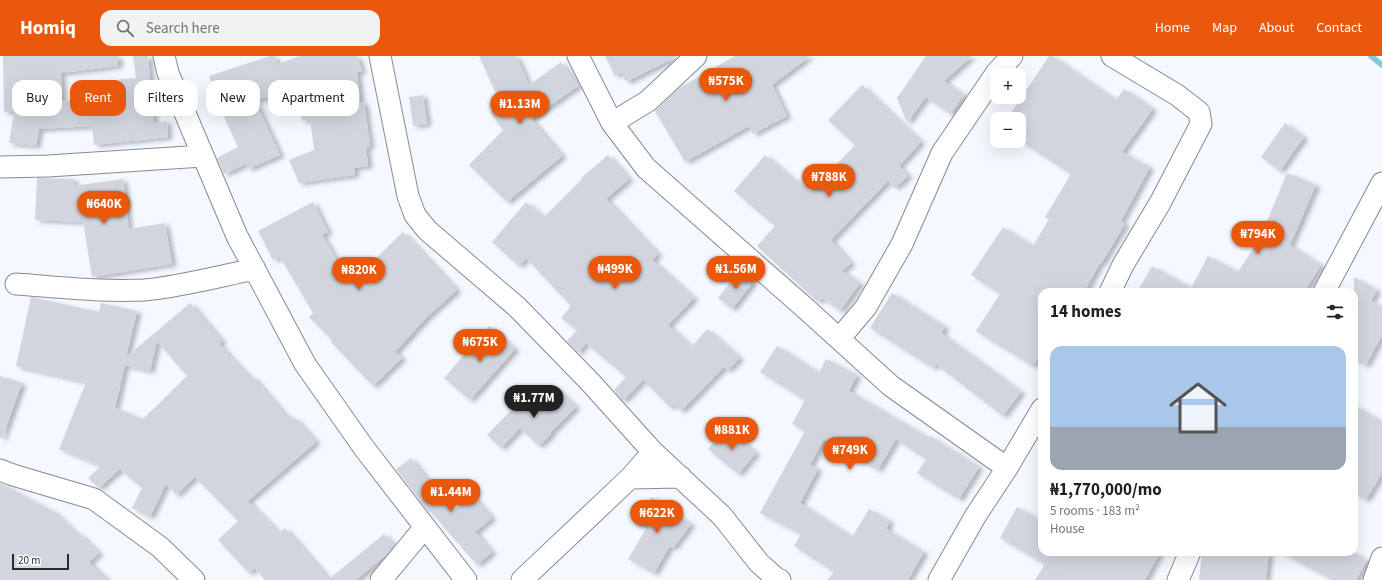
<!DOCTYPE html>
<html lang="en">
<head>
<meta charset="utf-8">
<style>
  body { margin:0; font-family:"Source Sans 3",sans-serif; background:#f2f2f2; color:#202124; height:100vh; display:flex; flex-direction:column; font-size:15px; white-space:nowrap }
  * { box-sizing:border-box; margin:0 }
  p { font-size:13px; color:#757577 }
  .icon { flex:none; width:22px; height:22px; fill:none; stroke:currentColor; stroke-width:2; stroke-linecap:round; stroke-linejoin:round }
  .map { position:relative; flex:1; overflow:hidden }
  .panel { position:absolute; left:1038px; top:232px; width:320px; height:268px; display:flex; flex-direction:column; background:#fff; border-radius:12px; box-shadow:0 4px 16px #0002 }
  .panel>* { flex:none }
  .guide { position:absolute; left:12px; top:24px; width:380px; height:36px; display:flex; gap:8px }
  .controls { position:absolute; left:990px; top:12px; display:grid; gap:8px }
  .controls a { display:grid; place-items:center; width:36px; height:36px; border-radius:8px; background:#fff; box-shadow:0 4px 16px #0002; font-size:20px }
  .scale { position:absolute; left:12px; bottom:10px; width:57px; box-sizing:border-box; padding-left:4px; border:2px solid #292a2e; border-top:0; font-size:11px; line-height:14px; white-space:nowrap; color:#292a2e; -webkit-text-stroke:3px #fff; paint-order:stroke }
  .price { position:absolute; translate:-50% -34px; padding:0 9px; border-radius:14px; background:#ea580c; color:#fff; font-size:13px; line-height:26px; filter:drop-shadow(0 1px 2px #0008) }
  .price::after { content:''; position:absolute; left:50%; top:24px; width:12px; height:9px; margin-left:-6px; background:inherit; clip-path:polygon(0 0,100% 0,50% 100%) }
  .price.selected { background:#222; color:#fff }
  ul { padding:0; list-style:none }
  li { display:grid; align-content:center; gap:8px; height:212px; padding:0 12px }
  li span { display:grid; place-items:center; height:124px; border-radius:12px; color:#555 }
  li>.icon { margin-inline-start:auto }
  span .icon { width:72px; height:72px; fill:#fffc; stroke-width:1 }
  li b { font-size:17px }
  h2 { display:flex; justify-content:space-between; align-items:center; height:48px; padding:0 12px; font-size:17px }
  .tag { padding:0 14px; border-radius:12px; background:#fff; box-shadow:0 4px 16px #0002; font-size:14px; line-height:36px }
  .tag.selected { background:#ea580c; color:#fff }
  header { display:flex; align-items:center; gap:24px; box-sizing:border-box; height:56px; padding:0 20px; background:#ea580c; color:#fff }
  header strong { font-size:19px }
  nav { display:flex; gap:22px; margin-inline-start:auto; font-size:14px }
  .search { width:280px; height:36px; background:#f2f2f2; display:flex; align-items:center; gap:10px; box-sizing:border-box; padding:0 14px; border-radius:12px; color:#757577; font-size:15px }
  .map>svg:first-child { display:block }
</style>
</head>
<body>
<header>
<strong>Homiq</strong>
<div class="search"><svg class="icon" aria-label="search" viewBox="0 0 24 24"><circle cx="10" cy="10" r="6"/><path d="M15 15l6 6"/></svg>Search here</div>
<nav><a>Home</a><a>Map</a><a>About</a><a>Contact</a></nav>
</header>
<div class="map">
<svg width="1382" height="524" viewBox="0 0 1382 524">
  <defs>
    <filter id="shadow"><feDropShadow dx="4.5" dy="2.5" stdDeviation="2" flood-color="#0004"/></filter>
  </defs>
  <rect width="100%" height="100%" fill="#f4f8ff"/>
  <g fill="none" stroke-linecap="round" stroke-linejoin="round">
    <!-- stream -->
    <path stroke="#86c8da" stroke-width="5.5" d="M1371,0l11,9"/>
  </g>
  <!-- building -->
  <path fill="#d1d5de" fill-rule="evenodd" filter="url(#shadow)" d="M3,0h115v10l-57,7 1,28 32,-1 -2,-18 44,-4 -3,-22h15l6,67 13,-2 1,16 -74,8 -2,-19 -53,3 -3,17 -27,-3 5,-31h-10z
    M270,0h5l2,8 24,-8h56l5,15 -5,1 3,31 4,-1 6,44 -4,1 2,19 -14,2 1,7 -56,8 -10,-23 25,-10 -4,-31 -8,2 -5,-34 -42,14 25,54 -32,14 -2,-5 -22,10 -7,-16 21,-11 -19,-41 -10,-30z
    M479,0h37l13,29 32,-23 17,24 -47,33 31,37 -55,46 -38,-37 34,-35 -13,-18 11,-7z
    M605,0h73l-52,26 -4,-10 -7,4z
    M735,0h75l-38,29 15,31 -34,18 -4,-8 -64,36 -30,-51 24,-23z
    M926,0h46l-28,25 20,14 -14,19 -24,-17 -19,26 -10,-25z
    M1049,0h3l64,44 8,-11 29,20 -31,43 28,15 -29,54 4,3 -24,40 -1,-1 -16,29h-42v59l-9,15 -57,-35 24,-37 -29,-19 32,-48 30,19 16,-27 -4,-2 26,-43 -52,-34v-21h-12z
    M862,29l59,57 -22,24 9,10 -13,12 -7,-7 -57,59 20,23 -9,8 18,12 -20,28 -18,-13 -4,4 -61,-56 18,-20 -41,-35 31,-36 44,38 46,-48 -27,-25z
    M423,39l4,29 -14,2 -4,-29z
    M1285,67l19,14 -24,34 -19,-14z
    M608,99l21,24 -23,20 52,55 -6,6 42,38 -26,27 23,22 16,-18 33,29 -12,12 -4,-3 -43,44 -7,-7 -3,4 -28,-28 -20,21 -9,-11 12,-13 -40,-34 -8,10 -11,-12 10,-11 -16,-12 10,-12 -45,-48 -7,8 -27,-24 34,-40 18,15 38,-38 -1,-1z
    M1287,117l29,12 -26,60 31,20 -17,27h-167l15,-26 39,22 17,-32 30,16 22,-34z
    M37,122l37,1v7l49,-7 6,50 36,-6 7,41 -80,13 -9,-55 -48,-2z
    M313,146l15,30 -6,3 28,48 53,-51 54,58 -30,27 -32,35 7,6 -29,28 -42,-44 1,-2 -23,-23 4,-4 -33,-56 -7,3 -15,-29z
    M739,215l14,11 -21,27 -14,-11z
    M1354,221l23,13 -6,11 11,6v28l-16,30 -12,-6z
    M892,237l53,34 -4,6 80,59 -18,24 -67,-52 -3,4 -63,-40z
    M31,241l68,15 2,-9 36,8 -11,46 64,-54 32,38 -3,3 31,34 2,-2 34,40 2,-1 5,5 2,-2 21,24 -68,59 31,32 6,-5 44,51 55,-45 10,11 -8,10 -30,25h-91l-10,-12 -6,5 -31,-33 20,-19 -43,-44 -19,18 -10,-11 -16,33 -18,-9 10,-20 -22,-19 -21,19 -11,-10 13,-12 -42,-17 27,-67 -70,-16zM157,285l30,35 -44,43 -28,-11 10,-43 25,6z
    M489,270l26,23 -45,51 -26,-22z
    M777,290l42,27 7,-14 31,16 -8,16 80,47 1,-2 49,31 -20,32 -42,-26 9,-14 -30,-20 -18,31 -54,-31 -14,26 8,4 -18,34 52,34 17,-28 21,12 -4,8 38,23 -16,28h-81l7,-8 -40,-26 7,-12 -41,-21 45,-82 -13,-7 13,-24 -45,-28z
    M0,320l22,7 -20,55h-2z
    M555,331l21,20 -26,26 1,1 -12,12 -19,-18 -19,20 -14,-13 37,-38 10,11z
    M1354,349l28,17v51l-16,27 -12,-7z
    M726,372l30,25 -18,21 -30,-25z
    M411,402l41,54 20,-17 20,23 -17,14 17,20 -15,13 -47,-54 -1,1 -33,-43z
    M0,427l54,29 25,24 1,-2 19,19 -10,9 18,18h-107z
    M652,441l39,27 -18,24 -3,-2 -16,27 -26,-14 18,-30 -11,-8z
    M1017,451l25,14v31h118l-15,28h-110l10,-16 -45,-26z
    M1202,496h67l-3,28h-67z
    M1281,496h72l14,8 -11,20h-23z"/>
  <g fill="none" stroke-linecap="round" stroke-linejoin="round">
    <defs>
      <path id="minor" d="M164,0l4,17 69,163 68,128 59,84 102,132
        M380,0l28,140 7,19 12,15 90,77 74,76 62,69 69,64 37,47 17,15 4,2
        M578,0l34,67 34,45 159,140 86,78 116,82
        M612,67l36,-22 48,-45
        M0,111l48,-1 155,-10
        M16,228c42,3 85,8 128,6 35,-3 76,-14 111,-21
        M1110,236l13,-27 37,-62 41,-79 -2,-12 -22,-17 -65,-39
        M1324,236l58,-109
        M839,283l27,-32 36,-63 40,-91 55,-81 15,-16
        M0,414l13,5 81,24 66,48 34,33
        M630,422l51,-1
        M381,524l44,-53
        M522,524l108,-102 23,-26
        M939,524l37,-65 31,-47 35,-59
        M1178,524l12,-28
        M1374,524l8,-22"/>
    </defs>
    <!-- minor casing -->
    <use href="#minor" stroke="#868a92" stroke-width="23"/>
    <!-- minor -->
    <use href="#minor" stroke="#fff" stroke-width="21"/>
  </g>
</svg>
<div class="controls">
<a>+</a>
<a>−</a>
</div>
<div class="scale">20 m</div>
<b class="price" style="left:726px;top:46px">₦575K</b>
<b class="price" style="left:520px;top:69px">₦1.13M</b>
<b class="price" style="left:829px;top:142px">₦788K</b>
<b class="price" style="left:104px;top:169px">₦640K</b>
<b class="price" style="left:1258px;top:199px">₦794K</b>
<b class="price" style="left:615px;top:234px">₦499K</b>
<b class="price" style="left:736px;top:234px">₦1.56M</b>
<b class="price" style="left:359px;top:235px">₦820K</b>
<b class="price" style="left:480px;top:307px">₦675K</b>
<b class="price selected" style="left:534px;top:363px">₦1.77M</b>
<b class="price" style="left:732px;top:395px">₦881K</b>
<b class="price" style="left:850px;top:415px">₦749K</b>
<b class="price" style="left:451px;top:457px">₦1.44M</b>
<b class="price" style="left:657px;top:478px">₦622K</b>
<div class="guide">
<a class="tag">Buy</a>
<a class="tag selected">Rent</a>
<a class="tag">Filters</a>
<a class="tag">New</a>
<a class="tag">Apartment</a>
</div>
<section class="panel">
<h2>14 homes<svg class="icon" aria-label="filters" viewBox="0 0 24 24"><path d="M4 7h16M4 17h16"/><circle cx="9" cy="7" r="2"/><circle cx="15" cy="17" r="2"/></svg></h2>
<ul>
<li><span style="background:linear-gradient(#a9c7e8 65%,#9aa5b1 0)"><svg class="icon" aria-label="home" viewBox="0 0 24 24"><path d="M3 11l9-7 9 7M6 9v11h12V9"/></svg></span><div><b>₦1,770,000/mo</b><p>5 rooms · 183 m²</p><p>House</p></div></li>
</ul>
</section>
</div>
</body>
</html>
